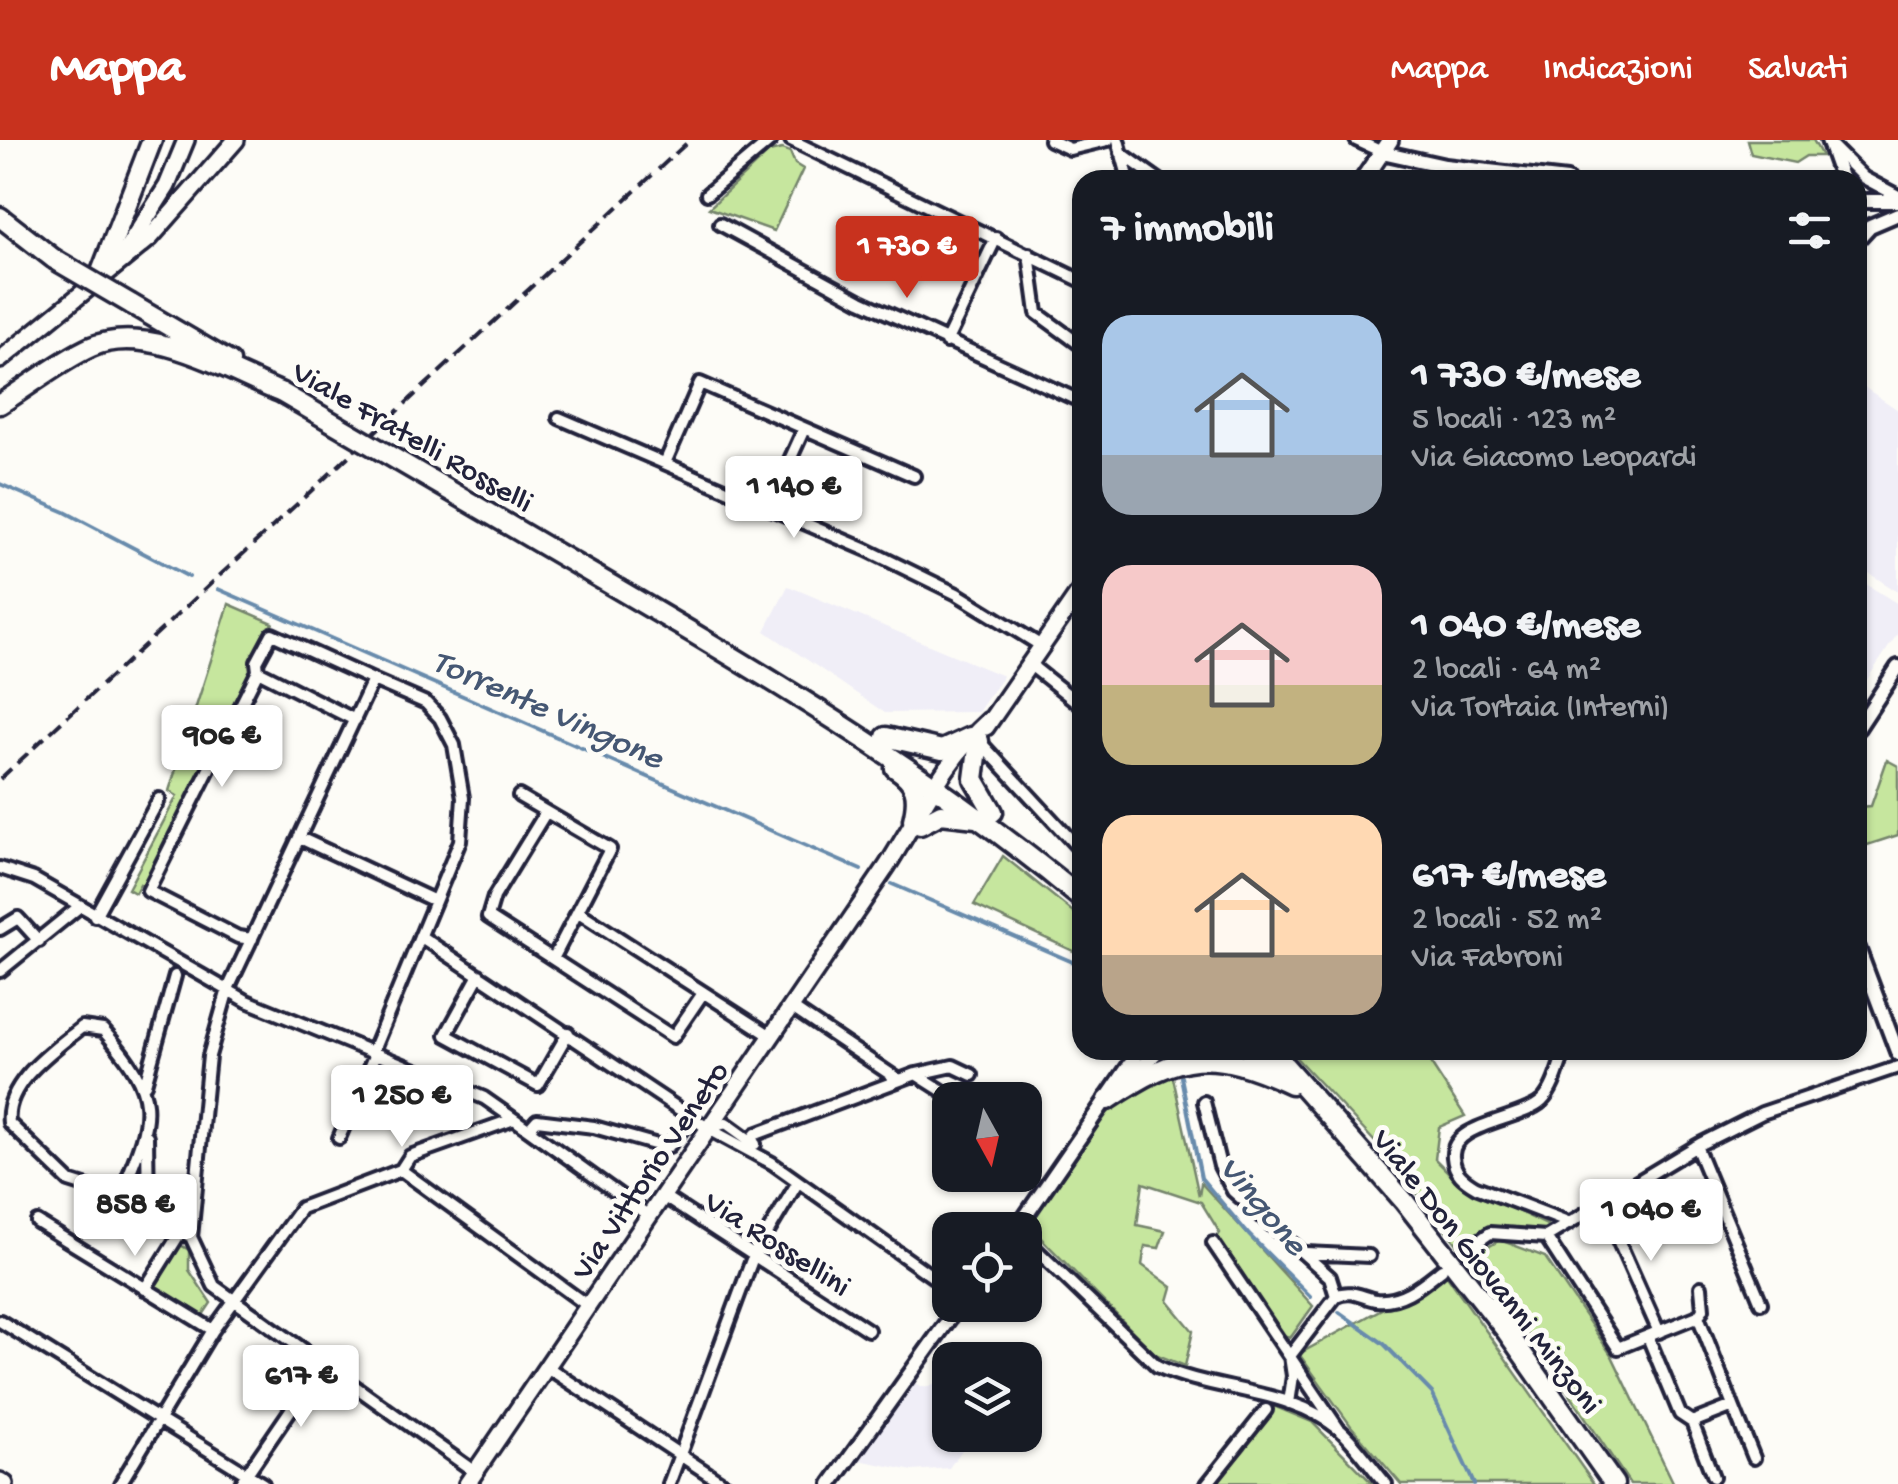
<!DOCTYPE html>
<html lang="it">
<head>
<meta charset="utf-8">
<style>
  body { margin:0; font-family:"Gochi Hand",sans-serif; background:#242831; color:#f1f3f6; height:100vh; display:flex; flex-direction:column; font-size:38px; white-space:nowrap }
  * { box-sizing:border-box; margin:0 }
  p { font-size:32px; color:#9ea1a6 }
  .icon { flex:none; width:55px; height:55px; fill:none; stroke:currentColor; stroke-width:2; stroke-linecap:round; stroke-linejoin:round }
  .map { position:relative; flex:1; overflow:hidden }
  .drawer { position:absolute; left:1072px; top:30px; width:795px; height:890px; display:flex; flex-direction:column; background:#171b24; border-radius:30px; box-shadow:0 2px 8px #0004 }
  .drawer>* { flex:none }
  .needle { width:65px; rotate:172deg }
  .buttons { position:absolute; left:932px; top:942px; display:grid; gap:20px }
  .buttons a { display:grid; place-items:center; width:110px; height:110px; border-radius:20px; background:#171b24; box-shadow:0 2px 8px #0004; font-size:50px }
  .price { position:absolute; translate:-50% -85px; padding:0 22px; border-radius:10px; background:#fff; color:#222; font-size:32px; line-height:65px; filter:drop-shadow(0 2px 5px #0008) }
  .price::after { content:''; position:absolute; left:50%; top:60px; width:30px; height:22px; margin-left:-15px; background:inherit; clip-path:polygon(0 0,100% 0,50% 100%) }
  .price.selected { background:#c8321e; color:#fff }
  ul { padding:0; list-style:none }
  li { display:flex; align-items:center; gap:30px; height:250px; padding:0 30px }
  li span { display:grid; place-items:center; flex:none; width:280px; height:200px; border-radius:30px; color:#555 }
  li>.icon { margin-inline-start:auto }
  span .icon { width:120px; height:120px; fill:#fffc; stroke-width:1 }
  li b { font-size:42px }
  h2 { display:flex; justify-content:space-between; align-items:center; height:120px; padding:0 30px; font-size:42px }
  header { display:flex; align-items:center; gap:60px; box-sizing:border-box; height:140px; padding:0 50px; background:#c8321e; color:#fff }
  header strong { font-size:48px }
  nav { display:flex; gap:55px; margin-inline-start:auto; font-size:35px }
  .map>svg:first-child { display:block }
</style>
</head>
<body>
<header>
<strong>Mappa</strong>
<nav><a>Mappa</a><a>Indicazioni</a><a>Salvati</a></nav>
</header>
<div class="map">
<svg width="1898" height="1344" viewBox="0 0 1898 1344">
  <rect width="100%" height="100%" fill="#fdfcf7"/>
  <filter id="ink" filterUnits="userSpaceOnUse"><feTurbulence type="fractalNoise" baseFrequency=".01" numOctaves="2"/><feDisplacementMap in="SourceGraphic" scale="20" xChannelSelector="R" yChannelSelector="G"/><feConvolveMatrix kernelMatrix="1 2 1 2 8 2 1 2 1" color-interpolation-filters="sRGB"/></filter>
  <g filter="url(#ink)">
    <!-- built -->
    <path fill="#f0eef7" d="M1858,243l40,27v182l-40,-26z
      M1858,439l40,25v29l-40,60z
      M788,446l215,90 -25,36 -93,1 -120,-82z
      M906,1238l16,9 12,-2 16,10v40h23l-24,33 -36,3 -64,-13z"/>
    <!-- green -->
    <path fill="#c6e69e" stroke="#74846c" stroke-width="2.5" d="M1747,0h66l9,16h-16l-11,7 -44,-9z
      M782,9l8,3 5,12 8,5 -29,62 -65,-23 60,-56z
      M229,464l44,19 -129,263 -4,-2 -5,9 -7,-4 49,-93 -8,-5z
      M1887,620l11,6v69l-40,13v-41l13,-1z
      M1003,716l79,63v36l-108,-50z
      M1289,910h133l43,66 -26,11 -4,32 25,25 87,41 -1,5 -58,-1 -27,20 -72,-92z
      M1172,933l27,123 2,-13 112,123 -22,31 -10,-2 -68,-92 7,-10 -19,-31 -58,-19 -6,42 28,6 -6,17 -14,-2 -3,19 30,22 -4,14 25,30 -8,35 -30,-12 -125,-127 2,-10c39,-53 73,-127 140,-144z
      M1500,1100l45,17 67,99 62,128h-44l-94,-140 -68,-85z
      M175,1102l14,8v20l22,33 -10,15 -48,-33z
      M1446,1134l148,210h-193l-50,-58 -52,-72z
      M1269,1264l43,18 61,62 -156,-2 28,-33 -6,-3z"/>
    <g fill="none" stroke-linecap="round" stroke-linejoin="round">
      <!-- stream -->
      <path stroke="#688bac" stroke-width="4" d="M0,344l65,28 124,65
        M218,449l643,281
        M892,744l190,82
        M1181,937l20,101 48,57 62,62
        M1339,1172l45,32 48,49 42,91"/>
      <defs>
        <path id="minor" d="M791,0l291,141
          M1050,0l20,9 38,-9
          M1118,0l11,40
          M1356,0l26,12
          M1832,6l32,32 34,18
          M1121,13l38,27
          M707,54l64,-54
          M720,84l141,77 221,101
          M1029,114l8,59 45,33
          M946,202l50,-104
          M559,278l308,132 90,44 83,51
          M665,323l35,-80 214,93
          M768,368l36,-79
          M1028,523l54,43
          M258,531l-1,-9 15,-28 101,46
          M980,602l102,110
          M519,656l91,53 -57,110 120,78 30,-44
          M546,672l-52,85 -6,20 65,42
          M300,698l135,63
          M0,728l34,11 213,122 237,97 30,21
          M580,773l191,123
          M95,776l64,-117
          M0,789l18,-11 21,23
          M420,796l289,193 63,34 178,126
          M252,799l-14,-2 -90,-46 110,-220 97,49
          M0,831l80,-65
          M479,835l-33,60 92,50 30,-52
          M791,867l108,73
          M1565,910c-6,16 -11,39 -23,51 -22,20 -92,22 -89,56 1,16 11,23 23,30l94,36
          M372,913l88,-212 3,-43 -9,-53 -14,-27 -14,-15 -53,-23 -145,309 -19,67 -18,181 23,49 261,186
          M917,934l36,-8 19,9
          M145,944l30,-108
          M1204,962l16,64 13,25 97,86 6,19
          M530,988l7,-8 57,7 67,19h8l23,-29
          M709,988l17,-5 29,21
          M147,996l1,75
          M339,998l36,-84
          M751,1000l5,-6 160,-60 41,26
          M1696,1006l65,157
          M401,1030l9,-14 104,-37 135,97
          M663,1056l205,134
          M120,1057c32,-80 44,-98 -17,-167l-21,-3c-28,23 -78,56 -73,96l60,58 51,16 71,40
          M1606,1073l53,119
          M37,1082l176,108
          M1546,1097l72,111 80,-32 35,90 -41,16 -12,-8 -32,-77
          M1025,1099l132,127c58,27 132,21 183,64 17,15 31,37 46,54
          M1213,1103l125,185
          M1465,1111l25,-18 56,4 154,-93 62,-31 136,-46
          M1306,1113l63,3
          M145,1149l35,-56
          M1698,1176l5,-7 -2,-22
          M0,1181l263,163
          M547,1227l177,117
          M1289,1263l4,-27 -3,-20 46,-60c15,-7 25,1 40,4 26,3 47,-16 66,-31
          M1733,1266l21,52
          M1692,1282l21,55
          M120,1344l93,-154 88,-122 100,-38 187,136
          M240,1344l82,-120
          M669,1344l84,-227 45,-75
          M1207,1344l59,-74"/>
        <path id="tertiary" d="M1828,0l14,40
          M1382,12l63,14 122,14
          M1858,61h40
          M1858,99l12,-13 28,-12
          M1858,588l40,-61
          M1858,808l40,106
          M1128,941l31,-31
          M1016,1090l124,-180
          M831,1344l128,-179"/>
        <path id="secondary" d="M1363,40l27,-40
          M123,115l44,-69 19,-46
          M0,220l150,-122 86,-98
          M986,587l96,-139
          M0,1341l5,3
          M467,1344l420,-618c32,-50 57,-106 102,-146"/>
        <path id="primary" d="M0,77l54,42
          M98,140l54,-140
          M131,164l99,58
          M0,264c29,-18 60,-43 91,-57 58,-25 137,24 191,46
          M507,384c201,118 396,226 575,375
          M886,597l56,13 28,-13
          M979,601l-5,38 19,33
          M895,628c22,14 24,27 18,52
          M920,685l21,-11 35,4
          M1250,910l27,21
          M1271,910l133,151 103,131 107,152
          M1108,960c74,-50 103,-52 183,-16"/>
      </defs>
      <!-- minor casing -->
      <use href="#minor" stroke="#22223b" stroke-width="18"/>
      <!-- tertiary casing -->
      <use href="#tertiary" stroke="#22223b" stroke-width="20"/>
      <!-- secondary casing -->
      <use href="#secondary" stroke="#22223b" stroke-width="22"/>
      <!-- primary casing -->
      <use href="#primary" stroke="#22223b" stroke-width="25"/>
      <!-- minor -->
      <use href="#minor" stroke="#fdfcf7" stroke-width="10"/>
      <!-- tertiary -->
      <use href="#tertiary" stroke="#fdfcf7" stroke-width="12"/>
      <!-- secondary -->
      <use href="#secondary" stroke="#fdfcf7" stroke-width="15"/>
      <!-- primary -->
      <use href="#primary" stroke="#fdfcf7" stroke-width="18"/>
      <!-- rail -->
      <path stroke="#22223b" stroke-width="4" stroke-dasharray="15 8" stroke-linecap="butt" d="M0,639l690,-639"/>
      <defs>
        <path id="primary-bridge" d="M54,119l77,45
          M282,253l225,131"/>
      </defs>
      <!-- primary-bridge casing -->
      <use href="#primary-bridge" stroke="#22223b" stroke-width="25" stroke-linecap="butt"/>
      <!-- primary-bridge -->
      <use href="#primary-bridge" stroke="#fdfcf7" stroke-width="18"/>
    </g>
  </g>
  <g text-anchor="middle" stroke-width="10" stroke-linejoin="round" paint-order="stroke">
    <!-- street labels -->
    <g font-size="32" fill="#22223b" stroke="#fdfcf7">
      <text transform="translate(414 295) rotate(30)" y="11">Viale Fratelli Rosselli</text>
      <text transform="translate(648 1029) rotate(-56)" y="11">Via Vittorio Veneto</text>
      <text transform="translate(779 1102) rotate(33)" y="11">Via Rossellini</text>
      <text transform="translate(1489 1130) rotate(52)" y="11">Viale Don Giovanni Minzoni</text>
    </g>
    <!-- water labels -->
    <g font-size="35" font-style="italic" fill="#455773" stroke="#fdfcf7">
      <text transform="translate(549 567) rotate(24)" y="12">Torrente Vingone</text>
      <text transform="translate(1265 1064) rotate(50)" y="12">Vingone</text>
    </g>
  </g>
</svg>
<div class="buttons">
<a><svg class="needle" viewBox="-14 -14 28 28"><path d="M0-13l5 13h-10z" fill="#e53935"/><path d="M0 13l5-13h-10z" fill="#9ea1a6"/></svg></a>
<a><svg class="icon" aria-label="locate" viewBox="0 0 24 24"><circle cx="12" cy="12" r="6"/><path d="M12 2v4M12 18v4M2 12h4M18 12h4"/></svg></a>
<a><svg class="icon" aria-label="layers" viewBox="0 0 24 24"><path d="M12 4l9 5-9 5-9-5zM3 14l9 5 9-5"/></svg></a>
</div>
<b class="price selected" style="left:907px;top:161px">1 730 €</b>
<b class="price" style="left:794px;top:401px">1 140 €</b>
<b class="price" style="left:222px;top:650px">906 €</b>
<b class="price" style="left:402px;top:1010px">1 250 €</b>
<b class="price" style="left:135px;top:1119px">858 €</b>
<b class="price" style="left:1651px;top:1124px">1 040 €</b>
<b class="price" style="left:301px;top:1290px">617 €</b>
<section class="drawer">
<h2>7 immobili<svg class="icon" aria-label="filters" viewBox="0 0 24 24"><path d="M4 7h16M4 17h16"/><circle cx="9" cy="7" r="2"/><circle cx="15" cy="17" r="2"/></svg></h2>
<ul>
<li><span style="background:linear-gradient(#a9c7e8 70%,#9aa5b1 0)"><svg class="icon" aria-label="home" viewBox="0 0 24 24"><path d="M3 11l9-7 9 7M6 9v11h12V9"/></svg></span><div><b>1 730 €/mese</b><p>5 locali · 123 m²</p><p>Via Giacomo Leopardi</p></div></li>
<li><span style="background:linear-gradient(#f6c9c9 60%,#c2b280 0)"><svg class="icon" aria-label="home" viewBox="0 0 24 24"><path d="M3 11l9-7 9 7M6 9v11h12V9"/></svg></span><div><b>1 040 €/mese</b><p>2 locali · 64 m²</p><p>Via Tortaia (Interni)</p></div></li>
<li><span style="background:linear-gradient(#ffd9b3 70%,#b9a48a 0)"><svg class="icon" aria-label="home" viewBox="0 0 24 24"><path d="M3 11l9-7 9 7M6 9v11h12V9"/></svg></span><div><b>617 €/mese</b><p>2 locali · 52 m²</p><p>Via Fabroni</p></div></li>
</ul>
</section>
</div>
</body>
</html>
